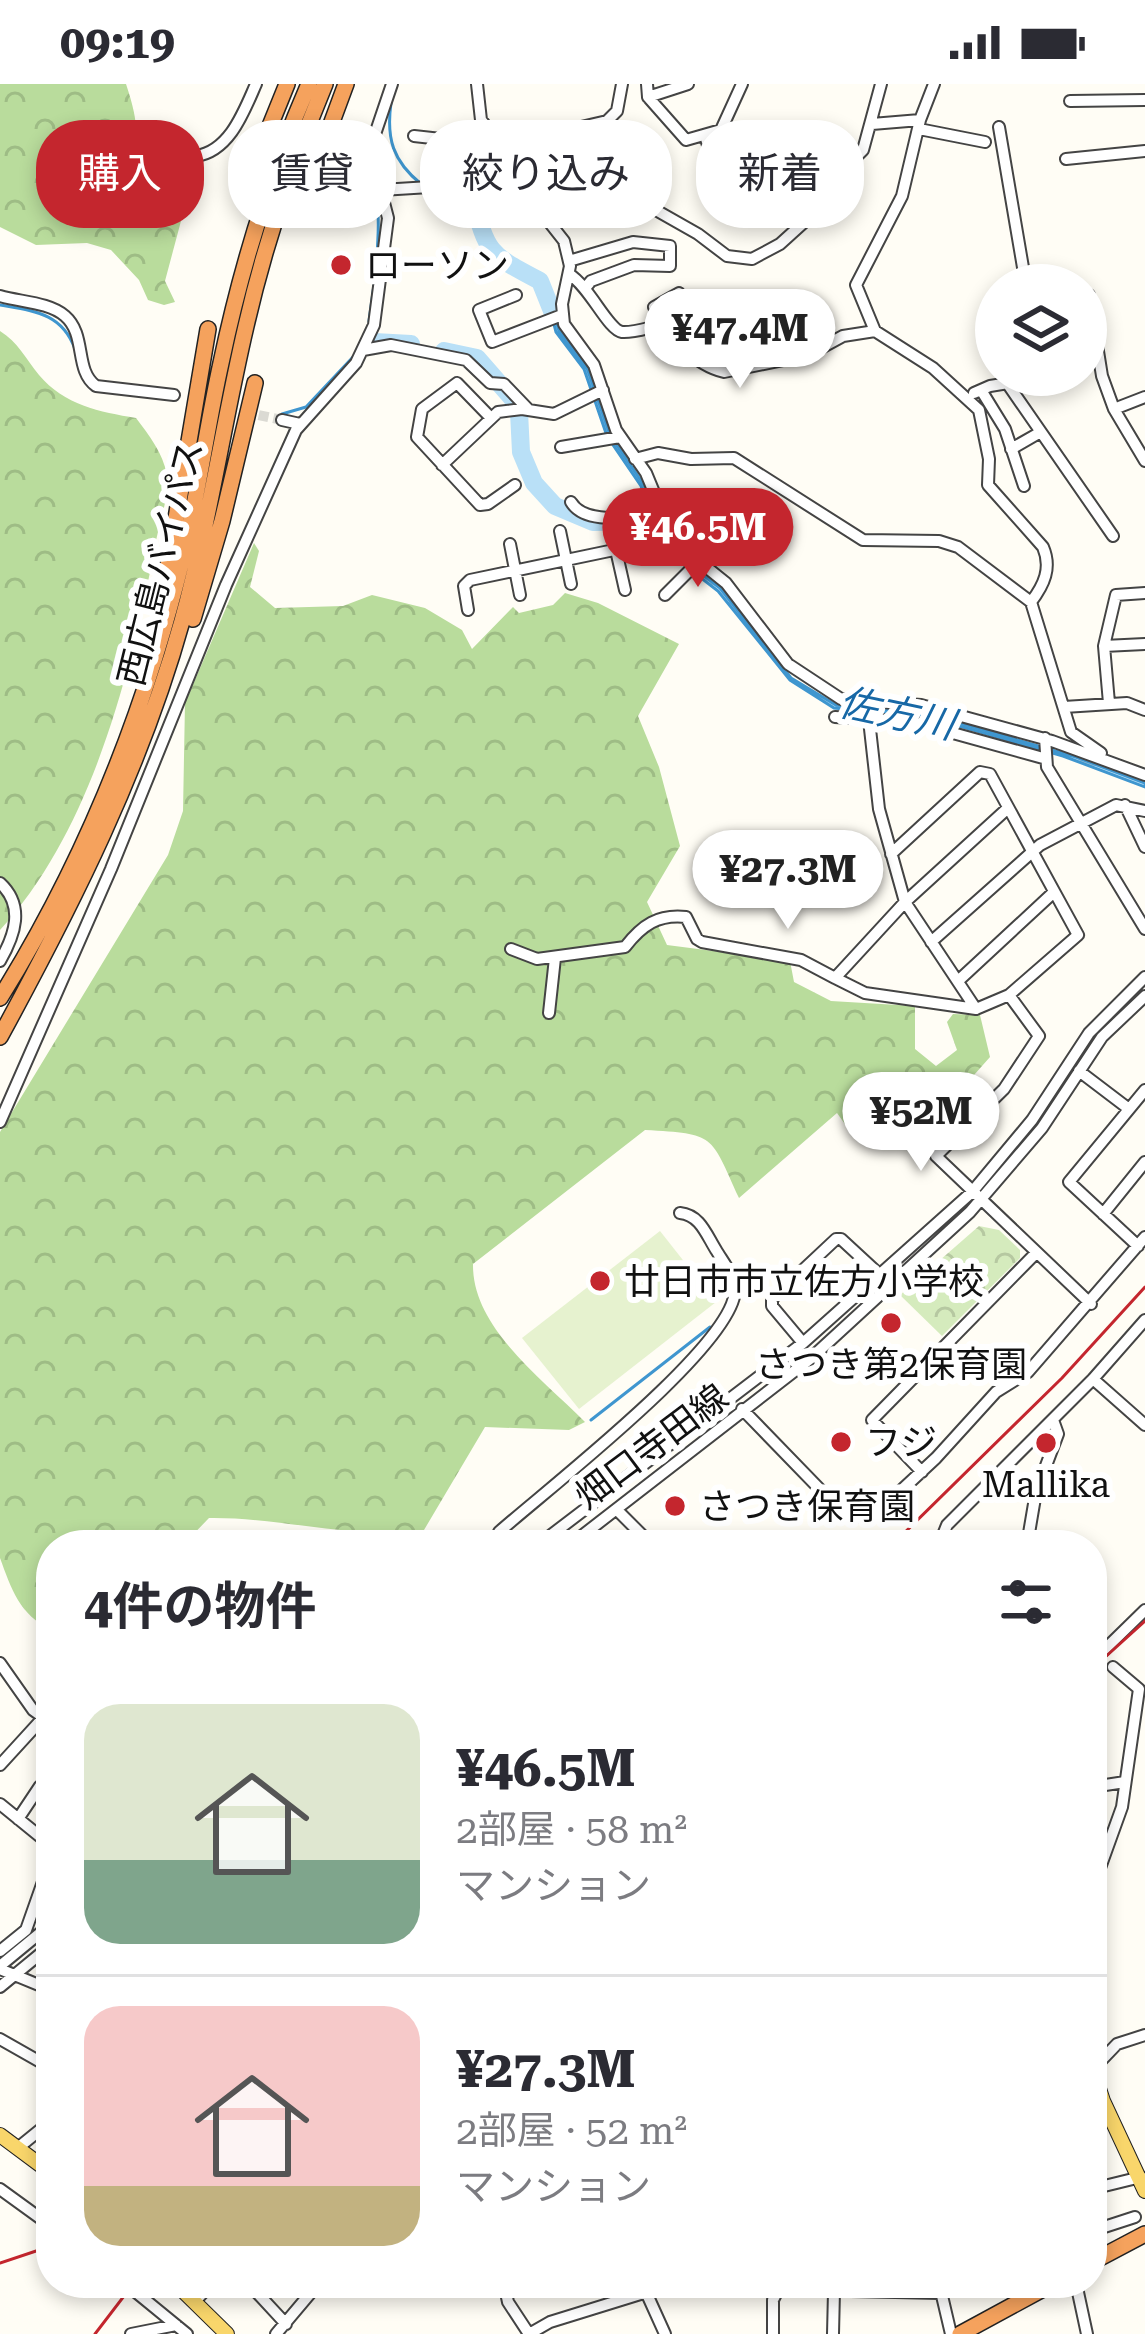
<!DOCTYPE html>
<html lang="ja">
<head>
<meta charset="utf-8">
<style>
  body { margin:0; font-family:"Roboto Serif","Noto Sans JP",serif; background:#f7f7f7; color:#2b2b33; height:100vh; display:flex; flex-direction:column; font-size:45px; white-space:nowrap }
  * { box-sizing:border-box; margin:0 }
  p { font-size:39px; color:#7c7c81 }
  .icon { flex:none; width:66px; height:66px; fill:none; stroke:currentColor; stroke-width:2; stroke-linecap:round; stroke-linejoin:round }
  .map { position:relative; flex:1; overflow:hidden }
  .side { position:absolute; left:36px; top:1446px; width:1071px; height:768px; display:flex; flex-direction:column; background:#fff; border-radius:48px; box-shadow:0 6px 18px #0003 }
  .side>* { flex:none }
  .banner { position:absolute; left:36px; top:36px; width:1074px; height:108px; display:flex; gap:24px }
  .controls { position:absolute; left:975px; top:180px; display:grid; gap:24px }
  .controls a { display:grid; place-items:center; width:132px; height:132px; border-radius:50%; background:#fff; box-shadow:0 6px 18px #0003; font-size:60px }
  .price { position:absolute; translate:-50% -102px; padding:0 27px; border-radius:42px; background:#fff; color:#222; font-size:39px; line-height:78px; filter:drop-shadow(0 3px 6px #0008) }
  .price::after { content:''; position:absolute; left:50%; top:72px; width:36px; height:27px; margin-left:-18px; background:inherit; clip-path:polygon(0 0,100% 0,50% 100%) }
  .price.selected { background:#c4262e; color:#fff }
  ul { padding:0; list-style:none }
  li { display:flex; align-items:center; gap:36px; height:300px; padding:0 48px }
  li+li { border-top:3px solid #e1e1e2 }
  li span { display:grid; place-items:center; flex:none; width:336px; height:240px; border-radius:36px; color:#555 }
  li>.icon { margin-inline-start:auto }
  span .icon { width:144px; height:144px; fill:#fffc; stroke-width:1 }
  li b { font-size:51px }
  h2 { display:flex; justify-content:space-between; align-items:center; height:144px; padding:0 48px; font-size:51px }
  .chip { padding:0 42px; border-radius:48px; background:#fff; box-shadow:0 6px 18px #0003; font-size:42px; line-height:108px }
  .chip.selected { background:#c4262e; color:#fff }
  .status { display:flex; justify-content:space-between; align-items:center; height:84px; padding:0 60px; background:#fff; direction:ltr }
  .status svg { height:33px; fill:currentColor }
  .map>svg:first-child { display:block }
</style>
</head>
<body>
<div class="status"><b>09:19</b><svg viewBox="0 0 49 12"><path d="M0 12V9h3v3zM5 12V6h3v6zM10 12V3h3v9zM15 12V0h3v12zM26 1h20v11H26zM47 4h2v5h-2z"/></svg></div>
<div class="map">
<svg width="1145" height="2250" viewBox="0 0 1145 2250">
  <defs>
    <pattern id="forest-crowns" width="20" height="18" patternUnits="userSpaceOnUse" patternTransform="scale(3)"><rect width="20" height="18" fill="#b9dc9c"/><path d="M2 6a3 3 0 1 1 6 0M12 15a3 3 0 1 1 6 0" fill="none" stroke="#9ebc85"/></pattern>
    <pattern id="park-crowns" width="20" height="18" patternUnits="userSpaceOnUse" patternTransform="scale(3)"><rect width="20" height="18" fill="#d5ebbd"/><path d="M2 6a3 3 0 1 1 6 0M12 15a3 3 0 1 1 6 0" fill="none" stroke="#b6c8a1"/></pattern>
    <pattern id="water-waves" width="16" height="10" patternUnits="userSpaceOnUse" patternTransform="scale(3)"><rect width="16" height="10" fill="#b9e0f7"/><path d="M0 5q4-4 8 0t8 0" fill="none" stroke="#9ebfd3"/></pattern>
  </defs>
  <rect width="100%" height="100%" fill="#fffdf5"/>
  <!-- forest -->
  <path fill="url(#forest-crowns)" d="M0,0h126c32,95 -20,61 -45,112 37,18 68,4 100,25l-16,60 10,21 -11,3 -16,-5 -9,-20 -28,-30 -24,-7 -51,2 -36,-18z
    M0,247c18,11 26,28 39,44 25,30 61,37 97,43 13,17 27,35 31,57 3,21 -9,51 -12,72 -25,129 -64,284 -155,383z
    M254,459l5,8 -9,36 25,21 68,-2 29,-11 53,13 37,22 10,19 41,-42 6,6 34,-8 12,-12 33,10 81,41 -41,72 21,51 21,79 -33,56 20,43 123,16 4,21 37,19 84,5v43l21,17 21,-16 -10,-28 6,-8 27,1 10,42 -47,53 -3,15 -18,14 -12,3 -20,-24 -28,13 -15,-4 -10,-14 -98,85c-29,-64 -23,-64 -94,-68l-172,134c-1,64 70,115 112,158l-16,8 -84,-3 -61,103c-72,10 -142,-13 -215,-12l-26,27h-132v84c-31,-13 -40,-41 -51,-71v-426l168,-277 15,-44 2,-108z"/>
  <!-- park -->
  <path fill="url(#park-crowns)" d="M979,1142l20,4 21,20v8l-78,78 -42,-41z"/>
  <!-- pitch -->
  <path fill="#e6f2cf" d="M660,1147l56,71 -137,107 -57,-71z"/>
  <!-- water -->
  <path fill="url(#water-waves)" stroke="#3f96cf" stroke-width="3" d="M550,212l9,35 28,37 23,67 34,50 20,55 12,15 44,33 71,90 45,27 93,9 147,43 69,26v4l-82,-31 -135,-39 -94,-9 -44,-28 -72,-89 -44,-34 -13,-16 -20,-55 -34,-50 -23,-67 -28,-37 -9,-35z"/>
  <g fill="none" stroke-linecap="round" stroke-linejoin="round">
    <!-- stream -->
    <path stroke="#3f96cf" stroke-width="3" d="M391,19c-5,36 2,58 30,81
      M355,81c32,36 22,56 22,99
      M434,108l39,6
      M0,221c34,6 62,8 75,44
      M369,237l5,-36
      M282,330l24,-7 47,-50
      M591,1336l119,-93"/>
    <!-- river -->
    <path stroke="#b9e0f7" stroke-width="18" d="M473,114c14,56 16,56 67,83l12,30
      M374,258l37,2
      M444,267l33,7 35,40 7,14 2,40 13,31 21,23 38,16 61,-1"/>
    <!-- minor-tunnel -->
    <path stroke="#dbdad3" stroke-width="10" stroke-dasharray="10 5" stroke-linecap="butt" d="M244,328l38,8"/>
    <defs>
      <path id="minor" d="M477,0l4,36 21,26 10,29 52,66 6,25 -8,38 2,20 30,41 22,65 30,43 24,58 15,19 41,33 62,81 53,35 80,6 131,36 93,34
        M647,0l1,13 38,43 35,-10 21,-46
        M934,0l-14,36 -18,76 -46,89 19,46 58,37 46,42 10,49 -1,26 55,62c9,21 1,38 -12,55
        M648,13l40,-13
        M1070,17l75,-1
        M872,40l48,-4
        M999,43l27,158
        M919,45l66,13
        M705,51l9,31
        M414,52l27,3 44,-13
        M1066,75l79,-8
        M507,78l47,-17 27,-18 26,-6 10,-10 5,-27
        M97,101l61,-35c13,-1 26,8 38,6 34,-5 48,-45 60,-72
        M381,106l65,-4 65,-14
        M547,133l38,-15 46,-6 67,38 29,22 25,3 28,-15 32,-29 10,-24 41,-41 18,-66
        M569,177l64,-19 37,4v20l-36,-1 -43,16 -5,6
        M569,190c21,13 39,56 53,58 12,1 28,-5 40,-7
        M679,209l-25,14c12,27 40,58 70,65l84,-17 35,-19 32,-5
        M516,211l-37,15 13,32 70,-27
        M1089,211l13,81 12,33 31,52
        M0,212c20,6 49,6 65,20 22,19 9,54 31,70l78,9
        M363,266l28,-5 75,15 24,23 14,1 24,25
        M1007,299l106,153
        M981,306l24,39 19,57
        M974,309l16,-7 69,-11
        M1114,325l31,-12
        M491,334l-34,-35 -35,26 -5,28 63,68 8,-1 27,-19
        M282,336l18,4
        M561,363l59,-10
        M1011,365l28,-16
        M635,375l23,-6 33,6 43,-1 129,82 76,1 19,6 73,55 40,130 30,21
        M442,381l56,-53 24,-3 32,5 49,-24
        M571,418c15,25 64,13 91,13
        M560,447l11,53
        M510,460l10,51
        M616,466l9,40
        M665,511l34,-34
        M468,526l-4,-24 6,-6 168,-35 26,6 13,-10
        M1104,562l41,-2
        M1109,619l-5,-57 12,-51 29,-2
        M1064,623l63,-4 18,7
        M835,633l78,5 130,36
        M1045,654l2,29 98,162
        M1125,721l20,42
        M0,799c25,23 15,52 0,78
        M931,858l109,-97 76,-40 29,6
        M511,865l26,10 88,-12c17,-22 33,-33 61,-30l11,22 5,3 99,18 34,18 70,-76 -26,-93 -10,-89
        M835,894l30,15 111,16 33,-14 69,-60 -88,-161 -10,-2 -89,82
        M958,897l96,-89
        M1009,911l30,41 -35,53 -68,67 155,148
        M976,925l-71,-107 103,-94
        M549,929l6,-55
        M1079,987l50,38
        M0,1038l111,-253 115,-284 70,-155 60,-67 18,-38 14,-107 -18,-69 22,-65
        M1103,1130l42,-52
        M1138,1162l-69,-64 76,-92
        M803,1259l-31,-37v-7l64,-60h5l39,36
        M1093,1295l52,46
        M742,1325l98,101 24,8 15,-7 57,-53 60,-66 32,-20 117,-135
        M922,1388l-50,-52 164,-167
        M618,1427l34,34
        M494,1461l5,-13c46,-41 233,-185 236,-241 0,-15 -12,-29 -19,-41 -10,-16 -16,-35 -36,-37
        M538,1461l265,-202 169,-151 60,-72 57,-87 56,-56
        M570,1461l240,-186 160,-147 72,-84 60,-91 43,-41
        M939,1461l8,-20 146,-146 52,-59
        M1027,1461l9,-53 22,-58 -5,-14
        M1092,1563l8,7 45,-44
        M0,1579l33,47 18,13
        M0,1681l43,-47
        M1092,1703l33,-5
        M0,1720l48,39 3,16 -25,71 -26,21
        M18,1735l22,-33
        M1092,1789l8,-5 22,-61 17,-118 -26,-22
        M0,1882l51,-42
        M0,1885l51,21
        M0,1903l51,-42
        M0,1955l51,29
        M1093,1985l24,-25 28,-9
        M19,2063l32,-26
        M0,2105l51,37
        M1092,2105l49,-12
        M1092,2147l43,-14
        M185,2199l14,14 13,-14
        M248,2199l38,41
        M504,2199l4,19 21,32
        M761,2199l45,7 134,3
        M939,2199l12,51
        M1076,2199l11,51
        M132,2205l55,45
        M646,2208l19,42
        M131,2250l45,-9
        M276,2250l43,-51
        M529,2250l21,-12 126,-39
        M773,2250v-34l6,-12
        M833,2250l1,-43"/>
      <path id="major" d="M1092,1983l11,34 42,90
        M0,2051l51,38
        M175,2199l52,51"/>
      <path id="highway" d="M319,73l27,-73
        M255,79l32,-79
        M163,511l45,-266
        M193,535l29,-98 33,-138
        M0,914c86,-138 146,-288 184,-446 15,-63 23,-126 37,-189 20,-95 49,-190 88,-279
        M0,953c73,-134 141,-269 182,-416 27,-97 41,-197 64,-295 19,-83 46,-163 79,-242
        M1092,2178l53,-28
        M960,2250l94,-51"/>
    </defs>
    <!-- minor casing -->
    <use href="#minor" stroke="#444" stroke-width="14"/>
    <!-- major casing -->
    <use href="#major" stroke="#222" stroke-width="16"/>
    <!-- highway casing -->
    <use href="#highway" stroke="#222" stroke-width="18"/>
    <!-- minor -->
    <use href="#minor" stroke="#fff" stroke-width="10"/>
    <!-- major -->
    <use href="#major" stroke="#f9d66b" stroke-width="14"/>
    <!-- highway -->
    <use href="#highway" stroke="#f5a25d" stroke-width="15"/>
    <!-- tram -->
    <path stroke="#c4262e" stroke-width="3" d="M1092,1585l53,-48
      M95,2250l39,-51"/>
    <!-- rail -->
    <path stroke="#c4262e" stroke-width="3" d="M892,1461l170,-167 83,-91
      M0,2179l51,-17"/>
  </g>
  <!-- markers -->
  <g fill="#c4262e" stroke="#fff" stroke-width="4.5">
    <circle cx="341" cy="181" r="12"/>
    <circle cx="600" cy="1197" r="12"/>
    <circle cx="891" cy="1239" r="12"/>
    <circle cx="841" cy="1358" r="12"/>
    <circle cx="1046" cy="1359" r="12"/>
    <circle cx="675" cy="1422" r="12"/>
  </g>
  <g text-anchor="middle" stroke-width="12" stroke-linejoin="round" paint-order="stroke">
    <!-- poi labels -->
    <g font-size="36" fill="#111" stroke="#fff" text-anchor="start">
      <text x="365" y="194">ローソン</text>
      <text x="624" y="1210">廿日市市立佐方小学校</text>
      <text x="891" y="1293" text-anchor="middle">さつき第2保育園</text>
      <text x="865" y="1371">フジ</text>
      <text x="1046" y="1413" text-anchor="middle">Mallika</text>
      <text x="699" y="1435">さつき保育園</text>
    </g>
    <!-- street labels -->
    <g font-size="36" fill="#111" stroke="#fff">
      <text transform="translate(160 479) rotate(-76)" y="13">西広島バイパス</text>
      <text transform="translate(651 1362) rotate(-37)" y="13">畑口寺田線</text>
    </g>
    <!-- water labels -->
    <g font-size="39" font-style="italic" fill="#1768a6" stroke="#fff">
      <text transform="translate(897 629) rotate(12)" y="14">佐方川</text>
    </g>
  </g>
</svg>
<div class="controls">
<a><svg class="icon" aria-label="layers" viewBox="0 0 24 24"><path d="M12 4l9 5-9 5-9-5zM3 14l9 5 9-5"/></svg></a>
</div>
<b class="price" style="left:740px;top:307px">¥47.4M</b>
<b class="price selected" style="left:698px;top:506px">¥46.5M</b>
<b class="price" style="left:788px;top:848px">¥27.3M</b>
<b class="price" style="left:921px;top:1090px">¥52M</b>
<div class="banner">
<a class="chip selected">購入</a>
<a class="chip">賃貸</a>
<a class="chip">絞り込み</a>
<a class="chip">新着</a>
</div>
<section class="side">
<h2>4件の物件<svg class="icon" aria-label="filters" viewBox="0 0 24 24"><path d="M4 7h16M4 17h16"/><circle cx="9" cy="7" r="2"/><circle cx="15" cy="17" r="2"/></svg></h2>
<ul>
<li><span style="background:linear-gradient(#dfe7d0 65%,#7fa58c 0)"><svg class="icon" aria-label="home" viewBox="0 0 24 24"><path d="M3 11l9-7 9 7M6 9v11h12V9"/></svg></span><div><b>¥46.5M</b><p>2部屋 · 58 m²</p><p>マンション</p></div></li>
<li><span style="background:linear-gradient(#f6c9c9 75%,#c2b280 0)"><svg class="icon" aria-label="home" viewBox="0 0 24 24"><path d="M3 11l9-7 9 7M6 9v11h12V9"/></svg></span><div><b>¥27.3M</b><p>2部屋 · 52 m²</p><p>マンション</p></div></li>
</ul>
</section>
</div>
</body>
</html>
